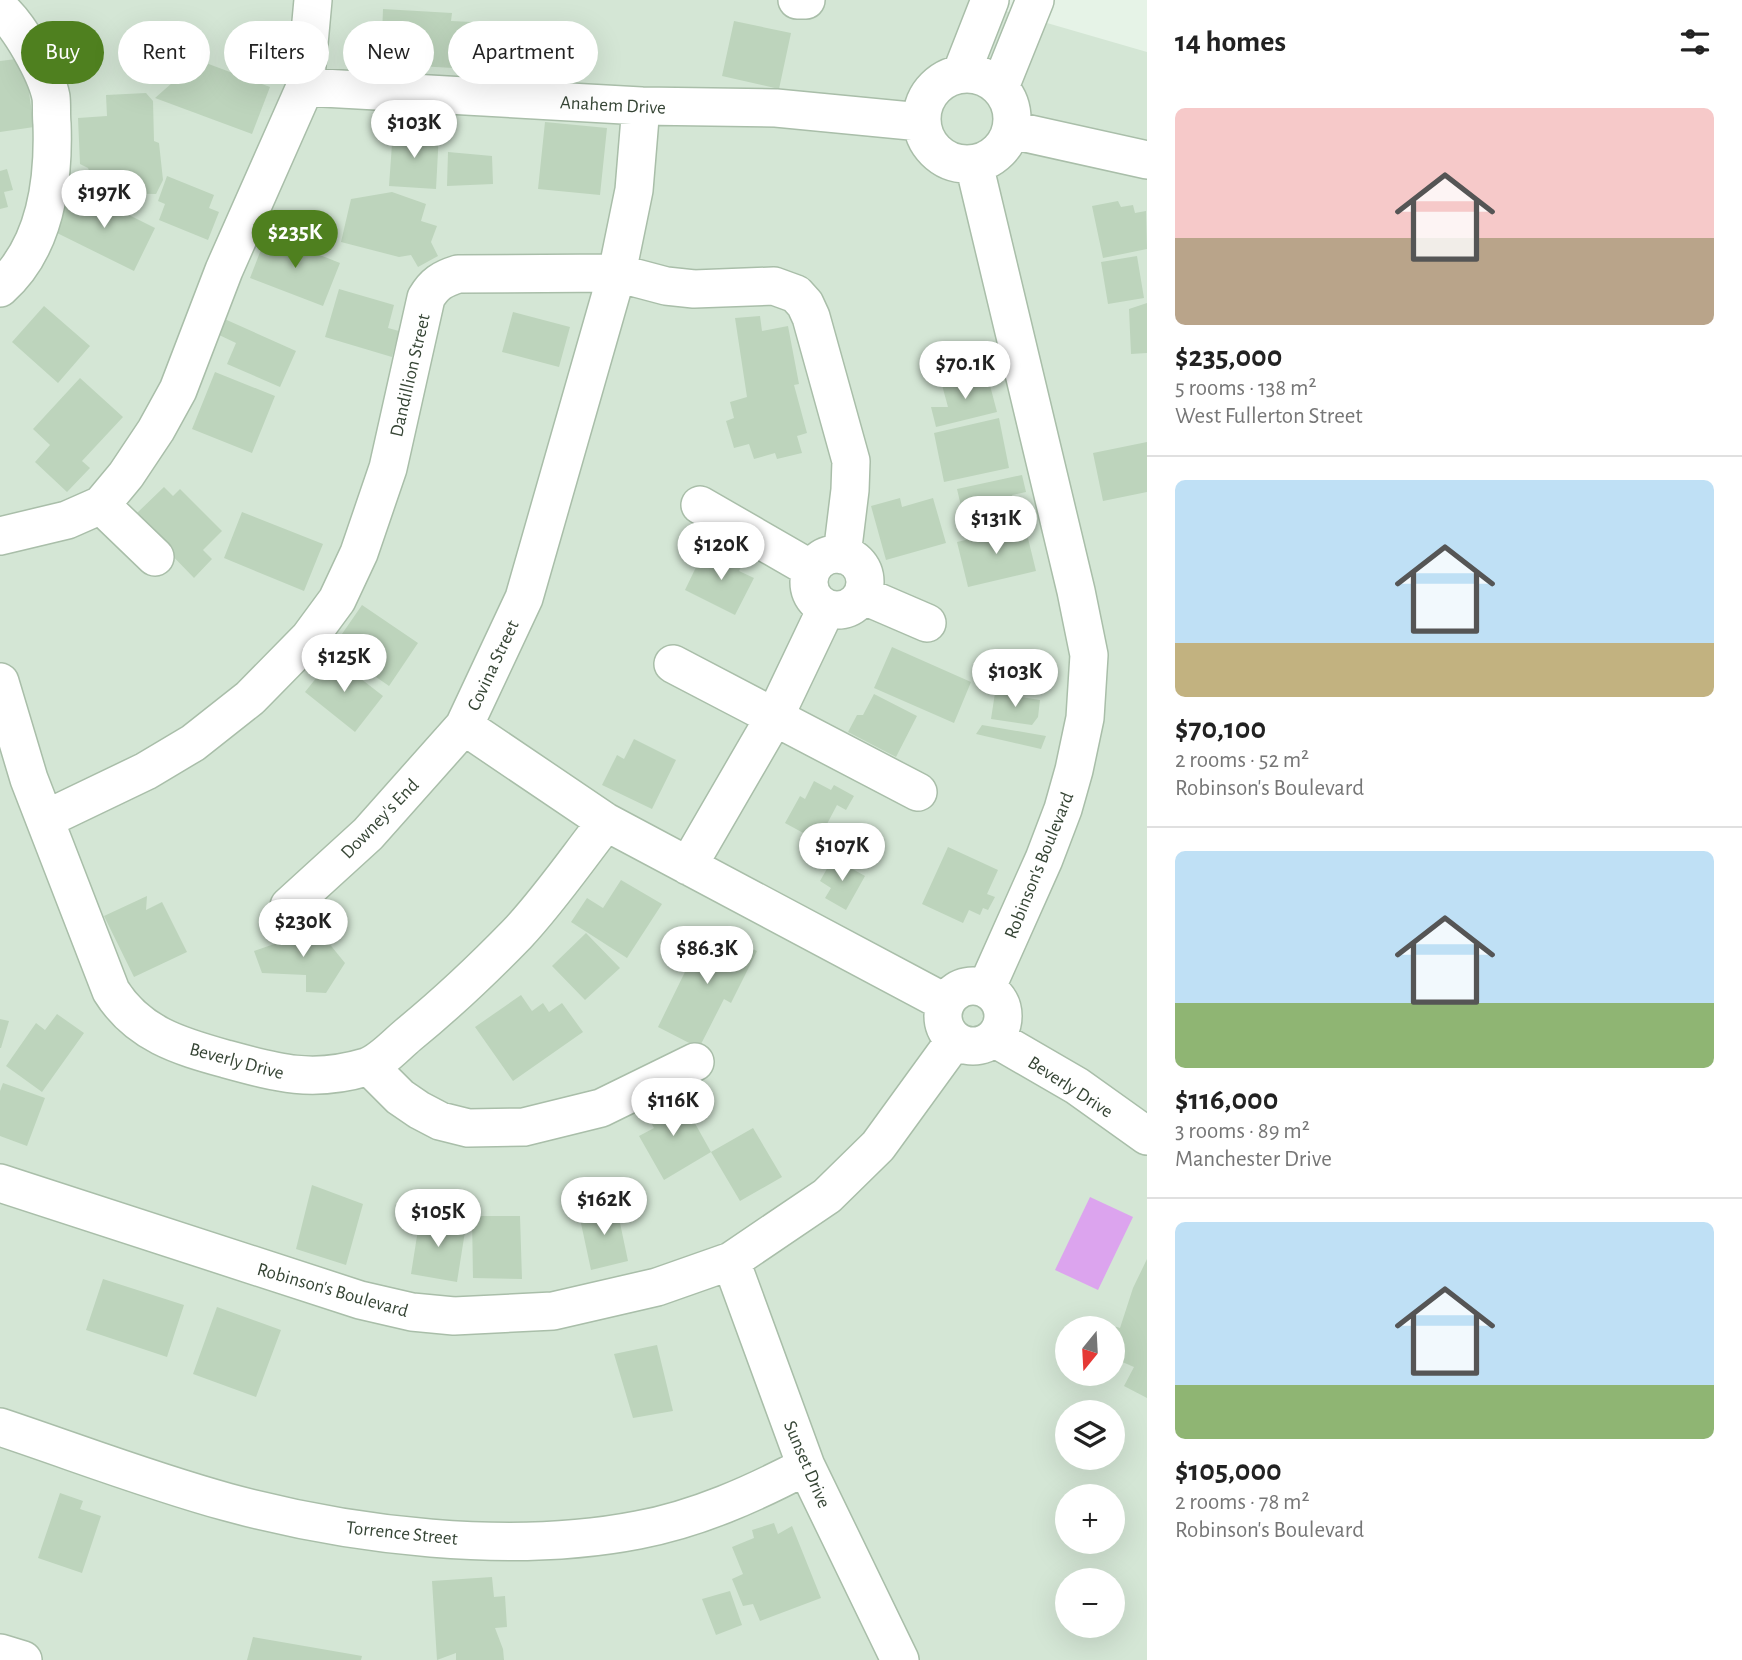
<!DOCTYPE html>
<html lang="en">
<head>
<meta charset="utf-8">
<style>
  body { margin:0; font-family:"Alegreya Sans",sans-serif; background:#f6f6f6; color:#222; height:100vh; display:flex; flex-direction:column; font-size:26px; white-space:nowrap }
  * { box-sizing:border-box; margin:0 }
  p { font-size:23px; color:#767676 }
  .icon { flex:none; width:38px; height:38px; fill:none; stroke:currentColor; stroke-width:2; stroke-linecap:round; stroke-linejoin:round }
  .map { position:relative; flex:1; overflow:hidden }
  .drawer { display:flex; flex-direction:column; background:#fff; width:595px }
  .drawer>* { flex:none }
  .top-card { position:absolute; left:21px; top:21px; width:665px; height:63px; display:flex; gap:14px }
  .needle { width:46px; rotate:198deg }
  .buttons { position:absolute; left:1055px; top:1316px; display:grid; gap:14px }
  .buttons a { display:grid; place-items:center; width:70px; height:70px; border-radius:50%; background:#fff; box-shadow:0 7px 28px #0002; font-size:35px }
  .price { position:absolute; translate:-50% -60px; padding:0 16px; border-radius:24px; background:#fff; color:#222; font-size:23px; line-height:46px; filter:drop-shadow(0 2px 4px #0008) }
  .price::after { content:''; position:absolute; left:50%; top:42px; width:21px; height:16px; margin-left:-10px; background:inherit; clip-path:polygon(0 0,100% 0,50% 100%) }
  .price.selected { background:#4f801f; color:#fff }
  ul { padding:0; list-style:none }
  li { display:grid; align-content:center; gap:14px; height:371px; padding:0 28px }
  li+li { border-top:2px solid #e0e0e0 }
  li span { display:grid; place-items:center; height:217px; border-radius:10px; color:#555 }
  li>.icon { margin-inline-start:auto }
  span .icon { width:126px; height:126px; fill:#fffc; stroke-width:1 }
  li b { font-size:30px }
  h2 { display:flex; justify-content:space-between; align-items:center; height:84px; padding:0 28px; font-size:30px }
  .chip { padding:0 24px; border-radius:32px; background:#fff; box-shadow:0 7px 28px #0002; font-size:24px; line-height:63px }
  .chip.selected { background:#4f801f; color:#fff }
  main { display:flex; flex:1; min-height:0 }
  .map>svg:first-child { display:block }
</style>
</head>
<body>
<main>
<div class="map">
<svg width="1147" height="1660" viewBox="0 0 1147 1660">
  <rect width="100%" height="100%" fill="#e6f3e7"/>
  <!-- residential -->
  <path fill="#d4e6d5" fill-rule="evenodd" d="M0,0h968l179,52v1608h-1147zM1068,1328h45v46h-45zM1068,1412h45v46h-45zM1068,1496h45v46h-45zM1068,1580h45v46h-45z"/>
  <!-- water -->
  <path fill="#dca4ee" d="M1090,1197l43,20 -35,73 -43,-20z"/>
  <!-- building -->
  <path fill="#bdd4bc" d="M383,9l69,4 -1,8 42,2 -3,47 -109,-6z
    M734,21l57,12 -12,56 -57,-13z
    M24,58l10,69 -34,5v-71z
    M198,60l72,27 -18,47 -97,-36z
    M146,93l7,8 1,40 5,2 4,37 -7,14 -58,-1 -10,-25 -8,-4 -2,-46 29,-2 -1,-21z
    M545,122l62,6 -7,67 -62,-6z
    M393,130l46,3 -3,56 -47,-3z
    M448,152l44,4 1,28 -46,2z
    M7,169l6,21 -9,2 4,15 -8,2v-38z
    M167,176l47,19 -5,13 10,4 -11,28 -49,-20 6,-16 -7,-3z
    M75,188l80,40 -21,43 -81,-40z
    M392,192l34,12 -5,17 16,5 -6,16 7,14 -20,11 -7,-12 -12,2 -58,-15 10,-43z
    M1118,201l3,6 12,-2 2,8 11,-2 1,38 -44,9 -11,-52z
    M267,234l73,29 -17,43 -73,-28z
    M1137,256l7,42 -36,6 -7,-42z
    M339,289l55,16 -6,23 11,3 -7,26 -67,-20z
    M1147,303v50l-16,1 -2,-45z
    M44,306l46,40 -32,37 -46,-41z
    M513,312l57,15 -11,40 -57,-15z
    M760,316l2,15 26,-5 11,58 -5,1 13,48 -10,3 5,17 -25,6 -2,-6 -21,6 -5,-15 -15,4 -8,-27 8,-3 -4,-16 17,-5 -12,-79z
    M220,317l76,34 -16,36 -53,-23 9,-21 -19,-9z
    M215,372l60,24 -23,57 -60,-24z
    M987,374l10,38 -61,15 -5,-20h17l-6,-22z
    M80,378l43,39 -41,44 8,7 -23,24 -32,-30 15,-17 -17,-16z
    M999,418l10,50 -65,14 -10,-49z
    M1147,442v50l-44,9 -10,-48z
    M1022,475l4,17 -14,3 4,17 -51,11 -8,-34z
    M164,487l9,9 7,-7 42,42 -19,19 9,9 -18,19 -30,-31 4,-4 -31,-30z
    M900,498l2,9 31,-9 13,45 -60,17 -15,-54z
    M242,512l81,32 -19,47 -80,-33z
    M1025,526l11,45 -68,16 -11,-45z
    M715,549l28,14 -4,8 15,7 -19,37 -50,-25 13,-27 8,4z
    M362,605l56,38 -29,43 -56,-39z
    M892,647l79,35 -17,41 -80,-35z
    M333,657l50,39 -28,36 -50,-40z
    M995,693l45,7 -2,17 -6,8 -41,-6z
    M874,694l43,22 -21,41 -48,-25 9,-17h6z
    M982,725l64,11 -5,13 -65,-15z
    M634,739l42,21 -24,49 -50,-24 15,-30 7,4z
    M814,781l17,9 3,-5 20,11 -8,14 -9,-5 -19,36 -33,-18 15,-27 5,3z
    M948,847l50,23 -11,24 8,3 -7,13 -5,-2 -3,7 -11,-5 -6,13 -41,-19z
    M833,858l32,18 -19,34 -21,-12 6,-10 -11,-7z
    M621,880l41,24 -35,54 -56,-36 16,-24 16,10z
    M147,896l-1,14 16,-8 25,50 -53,25 -30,-61z
    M310,920l35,43 -19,30 -20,-1v-17l-44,-2 -8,-22 29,-10z
    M707,927l50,24 -26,52 -7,-4 -25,49 -41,-21z
    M586,933l34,35 -35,32 -33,-34z
    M521,995l11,16 11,-8 6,9 13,-9 21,29 -70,49 -38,-54z
    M57,1014l27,19 -42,59 -36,-26 30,-43 9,7z
    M0,1019l9,2 -8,27h-1z
    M3,1083l42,15 -18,48 -27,-10v-45z
    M678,1093l33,59 -47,28 -25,-44 15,-8 -8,-15z
    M753,1128l29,49 -42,24 -29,-49z
    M312,1185l51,19 -17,61 -50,-16z
    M616,1204l12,57 -37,9 -12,-56z
    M472,1216h48l2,63 -49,-1z
    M420,1217l46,8 -9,57 -46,-8z
    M1147,1259v139l-23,-12 10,-19 -21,-9v-30h-10l2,-5 15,5 13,-40z
    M103,1279l81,26 -17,52 -81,-27z
    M217,1307l64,23 -25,67 -63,-23z
    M657,1345l16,66 -40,7 -19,-64z
    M60,1493l23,8 -3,8 21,7 -19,57 -44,-15z
    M774,1523l4,11 14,-8 29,72 -61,23 -7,-17 -10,2 -11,-27 11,-5 -11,-27 22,-9 -2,-8z
    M492,1577l2,20 11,-1 2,31 -12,1 8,21 1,11h-48v-7l-19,7 -5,-79z
    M730,1591l12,34 -26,10 -14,-36z
    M253,1637l109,19 -1,4h-114z"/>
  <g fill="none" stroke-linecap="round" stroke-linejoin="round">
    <defs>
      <path id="minor" d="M797,0h9
        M0,9c19,16 46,63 51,88 1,8 0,18 1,27 2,57 -7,124 -52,164
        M922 119a45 45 0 1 1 90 0a45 45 0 1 1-90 0Z
        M961,74l29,-74
        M305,87l336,19 135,2 145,14
        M1000,87l35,-87
        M1012,130l135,30
        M974,164l102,427 13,64 -4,63 -11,52 -11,39 -19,50 -58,130
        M101,505l54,52
        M700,505l111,64
        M0,536l67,-16 34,-15 25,-30 30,-45 22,-40 46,-120 81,-183 8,-87
        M809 582a28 28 0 1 1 56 0a28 28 0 1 1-56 0Z
        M862,595l65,28
        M673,664l245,128
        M0,682l29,97 82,212c27,43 68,55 115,68 51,14 87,24 140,8 15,-5 30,-22 42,-32 38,-31 75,-66 109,-101 32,-34 60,-75 89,-112
        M464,726l142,96 340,181
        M46,819l100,-48 47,-28 57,-45 59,-60 28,-38 22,-47 29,-85 38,-170c8,-14 16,-19 32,-24l159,-1 49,13 28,3 80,-3 22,8 9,10 6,13 40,144 -1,29 -8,65
        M688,866l87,-150 51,-107
        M289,906l79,-72 96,-108 60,-128 93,-325 17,-83 7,-84
        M943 1016a30 30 0 1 1 60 0a30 30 0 1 1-60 0Z
        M994,1038l83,48 70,50
        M369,1066l31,31 19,13 21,11 28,7 56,-1 77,-19 94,-46
        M0,1183l360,117 52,12 42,4 99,-5 104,-24 74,-26 96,-65 51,-50 77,-106
        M731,1261l75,205 94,194
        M0,1427c75,25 150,54 227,75 125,34 283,53 411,28 59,-11 115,-36 168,-64
        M0,1653l23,7"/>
    </defs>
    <!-- minor casing -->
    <use href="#minor" stroke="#a9bea9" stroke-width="40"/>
    <!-- minor -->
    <use href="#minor" stroke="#fff" stroke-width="37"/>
  </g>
  <g text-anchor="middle" stroke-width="5" stroke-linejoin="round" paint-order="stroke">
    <!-- street labels -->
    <g font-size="19" fill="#364535" stroke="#fff">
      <text transform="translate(613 104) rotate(3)" y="7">Anahem Drive</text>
      <text transform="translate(409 375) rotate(-77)" y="7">Dandillion Street</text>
      <text transform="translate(492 665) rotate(-65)" y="7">Covina Street</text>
      <text transform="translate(379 818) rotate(-46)" y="7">Downey's End</text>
      <text transform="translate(1038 865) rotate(-68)" y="7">Robinson's Boulevard</text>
      <text transform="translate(237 1060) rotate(15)" y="7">Beverly Drive</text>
      <text transform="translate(1071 1086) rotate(33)" y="7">Beverly Drive</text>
      <text transform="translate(333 1289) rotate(16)" y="7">Robinson's Boulevard</text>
      <text transform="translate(808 1464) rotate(67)" y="7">Sunset Drive</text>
      <text transform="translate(402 1532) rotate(6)" y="7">Torrence Street</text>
    </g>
  </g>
</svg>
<div class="buttons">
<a><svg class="needle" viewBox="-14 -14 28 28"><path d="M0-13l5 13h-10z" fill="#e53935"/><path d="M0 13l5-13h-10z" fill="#767676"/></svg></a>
<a><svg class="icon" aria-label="layers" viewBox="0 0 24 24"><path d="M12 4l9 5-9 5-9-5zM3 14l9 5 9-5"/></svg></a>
<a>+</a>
<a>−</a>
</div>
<b class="price" style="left:414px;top:160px">$103K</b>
<b class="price" style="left:104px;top:230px">$197K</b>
<b class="price selected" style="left:295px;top:270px">$235K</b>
<b class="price" style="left:965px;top:401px">$70.1K</b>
<b class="price" style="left:996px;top:556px">$131K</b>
<b class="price" style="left:721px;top:582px">$120K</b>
<b class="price" style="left:344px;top:694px">$125K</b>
<b class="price" style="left:1015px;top:709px">$103K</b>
<b class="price" style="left:842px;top:883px">$107K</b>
<b class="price" style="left:303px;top:959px">$230K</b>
<b class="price" style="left:707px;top:986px">$86.3K</b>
<b class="price" style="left:673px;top:1138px">$116K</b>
<b class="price" style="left:604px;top:1237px">$162K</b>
<b class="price" style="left:438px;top:1249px">$105K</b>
<div class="top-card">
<a class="chip selected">Buy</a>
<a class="chip">Rent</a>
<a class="chip">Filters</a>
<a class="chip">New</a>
<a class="chip">Apartment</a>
</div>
</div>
<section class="drawer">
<h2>14 homes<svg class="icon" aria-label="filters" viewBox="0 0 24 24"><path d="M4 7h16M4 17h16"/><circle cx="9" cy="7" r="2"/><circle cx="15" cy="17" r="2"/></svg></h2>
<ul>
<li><span style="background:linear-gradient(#f6c9c9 60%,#b9a48a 0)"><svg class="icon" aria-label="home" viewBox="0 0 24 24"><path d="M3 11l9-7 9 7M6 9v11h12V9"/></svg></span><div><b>$235,000</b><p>5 rooms · 138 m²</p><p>West Fullerton Street</p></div></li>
<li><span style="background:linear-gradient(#bfe0f5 75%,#c2b280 0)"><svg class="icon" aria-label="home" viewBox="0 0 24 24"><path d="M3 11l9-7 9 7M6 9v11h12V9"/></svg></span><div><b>$70,100</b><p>2 rooms · 52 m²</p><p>Robinson's Boulevard</p></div></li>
<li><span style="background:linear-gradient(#bfe0f5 70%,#8fb573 0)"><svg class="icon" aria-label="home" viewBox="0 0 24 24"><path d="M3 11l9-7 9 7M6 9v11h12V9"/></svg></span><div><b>$116,000</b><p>3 rooms · 89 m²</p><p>Manchester Drive</p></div></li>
<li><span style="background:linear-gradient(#bfe0f5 75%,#8fb573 0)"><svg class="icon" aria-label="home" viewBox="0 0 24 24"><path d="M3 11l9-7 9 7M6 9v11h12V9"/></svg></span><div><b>$105,000</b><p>2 rooms · 78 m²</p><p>Robinson's Boulevard</p></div></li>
</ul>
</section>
</main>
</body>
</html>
